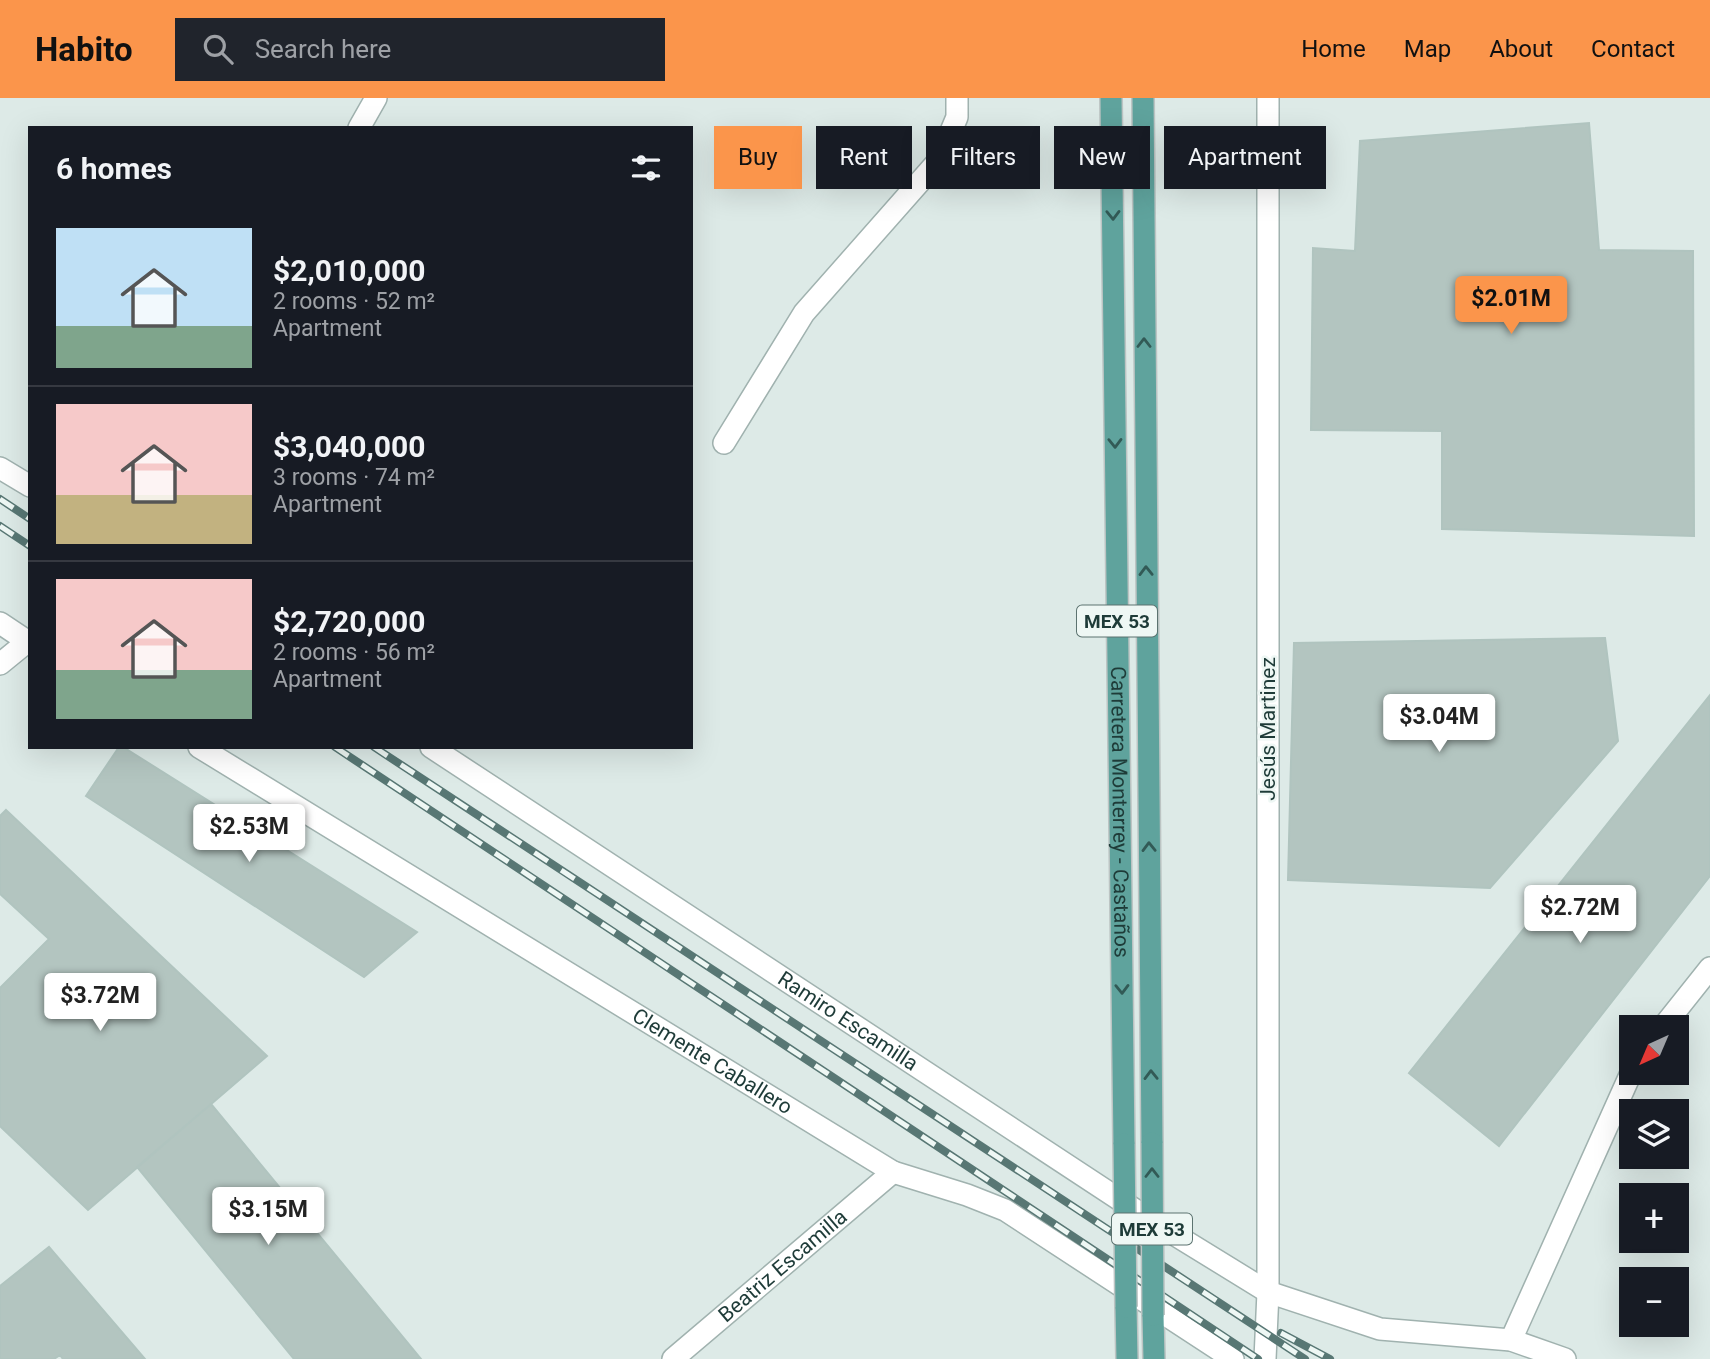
<!DOCTYPE html>
<html lang="en">
<head>
<meta charset="utf-8">
<style>
  body { margin:0; font-family:Roboto,sans-serif; background:#20242c; color:#f1f3f6; height:100vh; display:flex; flex-direction:column; font-size:26px; white-space:nowrap }
  * { box-sizing:border-box; margin:0 }
  p { font-size:23px; color:#9ea1a6 }
  .icon { flex:none; width:38px; height:38px; fill:none; stroke:currentColor; stroke-width:2; stroke-linecap:round; stroke-linejoin:round }
  .map { position:relative; flex:1; overflow:hidden }
  .details { position:absolute; left:28px; top:28px; width:665px; height:623px; display:flex; flex-direction:column; background:#171b24; border-radius:0px; box-shadow:0 7px 28px #0002 }
  .details>* { flex:none }
  .banner { position:absolute; left:714px; top:28px; width:665px; height:63px; display:flex; gap:14px }
  .needle { width:46px; rotate:224deg }
  .tools { position:absolute; left:1619px; top:917px; display:grid; gap:14px }
  .tools a { display:grid; place-items:center; width:70px; height:70px; border-radius:0px; background:#171b24; box-shadow:0 7px 28px #0002; font-size:35px }
  .price { position:absolute; translate:-50% -60px; padding:0 16px; border-radius:7px; background:#fff; color:#222; font-size:23px; line-height:46px; filter:drop-shadow(0 2px 4px #0008) }
  .price::after { content:''; position:absolute; left:50%; top:42px; width:21px; height:16px; margin-left:-10px; background:inherit; clip-path:polygon(0 0,100% 0,50% 100%) }
  .price.current { background:#fb954b; color:#111 }
  ul { padding:0; list-style:none }
  li { display:flex; align-items:center; gap:21px; height:175px; padding:0 28px }
  li+li { border-top:2px solid #363941 }
  li span { display:grid; place-items:center; flex:none; width:196px; height:140px; border-radius:0px; color:#555 }
  li>.icon { margin-inline-start:auto }
  span .icon { width:84px; height:84px; fill:#fffc; stroke-width:1 }
  li b { font-size:30px }
  h2 { display:flex; justify-content:space-between; align-items:center; height:84px; padding:0 28px; font-size:30px }
  .pill { padding:0 24px; border-radius:0px; background:#171b24; box-shadow:0 7px 28px #0002; font-size:24px; line-height:63px }
  .pill.current { background:#fb954b; color:#111 }
  header { display:flex; align-items:center; gap:42px; box-sizing:border-box; height:98px; padding:0 35px; background:#fb954b; color:#111 }
  header strong { font-size:33px }
  nav { display:flex; gap:38px; margin-inline-start:auto; font-size:24px }
  .search { width:490px; height:63px; background:#20242c; display:flex; align-items:center; gap:18px; box-sizing:border-box; padding:0 24px; border-radius:0px; color:#9ea1a6; font-size:26px }
  .map>svg:first-child { display:block }
</style>
</head>
<body>
<header>
<strong>Habito</strong>
<div class="search"><svg class="icon" aria-label="search" viewBox="0 0 24 24"><circle cx="10" cy="10" r="6"/><path d="M15 15l6 6"/></svg>Search here</div>
<nav><a>Home</a><a>Map</a><a>About</a><a>Contact</a></nav>
</header>
<div class="map">
<svg width="1710" height="1261" viewBox="0 0 1710 1261">
  <rect width="100%" height="100%" fill="#ddeae7"/>
  <!-- building -->
  <path fill="#b3c5c0" stroke="#b0c4bf" stroke-width="2" d="M1589,25l10,127 94,1 1,285 -252,-7v-98l-131,-1 2,-182 42,3 5,-110z
    M1605,540l13,103 -128,147 -202,-8 6,-237z
    M1710,597v181l-211,270 -90,-73z
    M119,649h4l294,185 -53,45 -278,-181z
    M6,712l261,246 -179,154 -88,-84v-138l49,-49 -49,-45v-78z
    M211,1006l210,255h-127l-157,-192z
    M49,1149l96,112h-82l-3,-4 -6,4h-54v-73z"/>
  <g fill="none" stroke-linecap="round" stroke-linejoin="round">
    <defs>
      <g id="minor">
        <path d="M359,30l17,-30"/>
        <path d="M724,345l80,-130 135,-153 18,-43v-19"/>
        <path d="M0,370l30,18"/>
        <path d="M0,525l30,20"/>
        <path d="M0,566l27,-22"/>
        <path id="s1" d="M199,649l694,425 74,23 38,15 228,149"/>
        <path id="s2" d="M431,649l715,470 122,75 112,37 131,11 54,19"/>
        <path d="M1663,929l47,-59"/>
        <path d="M1511,1242l120,-267"/>
        <path id="s3" d="M673,1261l220,-187"/>
        <path d="M1265,1261l3,-67v-1194"/>
      </g>
      <g id="major">
        <path id="s4" d="M1111,0l13,1046"/>
        <path d="M1143,0l9,1045"/>
        <path d="M1126,1209l1,52"/>
        <path d="M1153,1217l1,44"/>
      </g>
    </defs>
    <!-- minor casing -->
    <use href="#minor" stroke="#a0b2af" stroke-width="24"/>
    <!-- major casing -->
    <use href="#major" stroke="#bcc4c3" stroke-width="24"/>
    <!-- minor -->
    <use href="#minor" stroke="#fff" stroke-width="21"/>
    <!-- major -->
    <use href="#major" stroke="#5fa39d" stroke-width="21"/>
    <defs>
      <path id="rail" d="M0,401l30,20
        M0,428l30,20
        M335,649l923,612
        M374,649l931,612
        M1281,1235l49,26"/>
    </defs>
    <!-- rail casing -->
    <use href="#rail" stroke="#587774" stroke-width="8"/>
    <!-- rail -->
    <use href="#rail" stroke="#eef7f4" stroke-width="5" stroke-dasharray="16" stroke-linecap="butt"/>
    <defs>
      <path id="major-bridge" d="M1152,1045l1,172
        M1124,1046l2,163"/>
    </defs>
    <!-- major-bridge casing -->
    <use href="#major-bridge" stroke="#bcc4c3" stroke-width="24" stroke-linecap="butt"/>
    <!-- major-bridge -->
    <use href="#major-bridge" stroke="#5fa39d" stroke-width="21"/>
  </g>
  <!-- one-way arrows -->
  <defs><path id="oneway-chevron" d="M-2-3.5L2.5 0L-2 3.5" fill="none" stroke-width="1.6" stroke-linecap="round" stroke-linejoin="round" transform="scale(1.75)"/></defs>
  <g stroke="#325a56">
    <use href="#oneway-chevron" transform="translate(1113 117) rotate(89)"/>
    <use href="#oneway-chevron" transform="translate(1144 245) rotate(-90)"/>
    <use href="#oneway-chevron" transform="translate(1115 345) rotate(89)"/>
    <use href="#oneway-chevron" transform="translate(1146 473) rotate(-91)"/>
    <use href="#oneway-chevron" transform="translate(1149 749) rotate(-91)"/>
    <use href="#oneway-chevron" transform="translate(1122 891) rotate(89)"/>
    <use href="#oneway-chevron" transform="translate(1151 977) rotate(-91)"/>
    <use href="#oneway-chevron" transform="translate(1152 1075) rotate(-90)"/>
  </g>
  <g text-anchor="middle" stroke-width="5" stroke-linejoin="round" paint-order="stroke">
    <!-- shield labels -->
    <g fill="#eef7f4" stroke="#5c7370" stroke-width="2">
      <rect x="1077" y="507.5" width="80" height="31" rx="5"/>
      <rect x="1112" y="1115.5" width="80" height="31" rx="5"/>
    </g>
    <g font-size="19" font-weight="bold" fill="#1e3b38">
      <text x="1117" y="530">MEX 53</text>
      <text x="1152" y="1138">MEX 53</text>
    </g>
    <!-- street labels -->
    <g font-size="21" fill="#1e3b38" stroke="#eef7f4">
      <text transform="translate(1268 631) rotate(-90)" y="7">Jesús Martinez</text>
      <text dy="7" stroke="none"><textPath href="#s4" startOffset="714">Carretera Monterrey - Castaños</textPath></text>
      <text dy="7" stroke="none"><textPath href="#s2" startOffset="499">Ramiro Escamilla</textPath></text>
      <text dy="7" stroke="none"><textPath href="#s1" startOffset="602">Clemente Caballero</textPath></text>
      <text dy="7" stroke="none"><textPath href="#s3" startOffset="144">Beatriz Escamilla</textPath></text>
    </g>
  </g>
</svg>
<div class="tools">
<a><svg class="needle" viewBox="-14 -14 28 28"><path d="M0-13l5 13h-10z" fill="#e53935"/><path d="M0 13l5-13h-10z" fill="#9ea1a6"/></svg></a>
<a><svg class="icon" aria-label="layers" viewBox="0 0 24 24"><path d="M12 4l9 5-9 5-9-5zM3 14l9 5 9-5"/></svg></a>
<a>+</a>
<a>−</a>
</div>
<b class="price current" style="left:1511px;top:238px">$2.01M</b>
<b class="price" style="left:1439px;top:656px">$3.04M</b>
<b class="price" style="left:249px;top:766px">$2.53M</b>
<b class="price" style="left:1580px;top:847px">$2.72M</b>
<b class="price" style="left:100px;top:935px">$3.72M</b>
<b class="price" style="left:268px;top:1149px">$3.15M</b>
<div class="banner">
<a class="pill current">Buy</a>
<a class="pill">Rent</a>
<a class="pill">Filters</a>
<a class="pill">New</a>
<a class="pill">Apartment</a>
</div>
<section class="details">
<h2>6 homes<svg class="icon" aria-label="filters" viewBox="0 0 24 24"><path d="M4 7h16M4 17h16"/><circle cx="9" cy="7" r="2"/><circle cx="15" cy="17" r="2"/></svg></h2>
<ul>
<li><span style="background:linear-gradient(#bfe0f5 70%,#7fa58c 0)"><svg class="icon" aria-label="home" viewBox="0 0 24 24"><path d="M3 11l9-7 9 7M6 9v11h12V9"/></svg></span><div><b>$2,010,000</b><p>2 rooms · 52 m²</p><p>Apartment</p></div></li>
<li><span style="background:linear-gradient(#f6c9c9 65%,#c2b280 0)"><svg class="icon" aria-label="home" viewBox="0 0 24 24"><path d="M3 11l9-7 9 7M6 9v11h12V9"/></svg></span><div><b>$3,040,000</b><p>3 rooms · 74 m²</p><p>Apartment</p></div></li>
<li><span style="background:linear-gradient(#f6c9c9 65%,#7fa58c 0)"><svg class="icon" aria-label="home" viewBox="0 0 24 24"><path d="M3 11l9-7 9 7M6 9v11h12V9"/></svg></span><div><b>$2,720,000</b><p>2 rooms · 56 m²</p><p>Apartment</p></div></li>
</ul>
</section>
</div>
</body>
</html>
